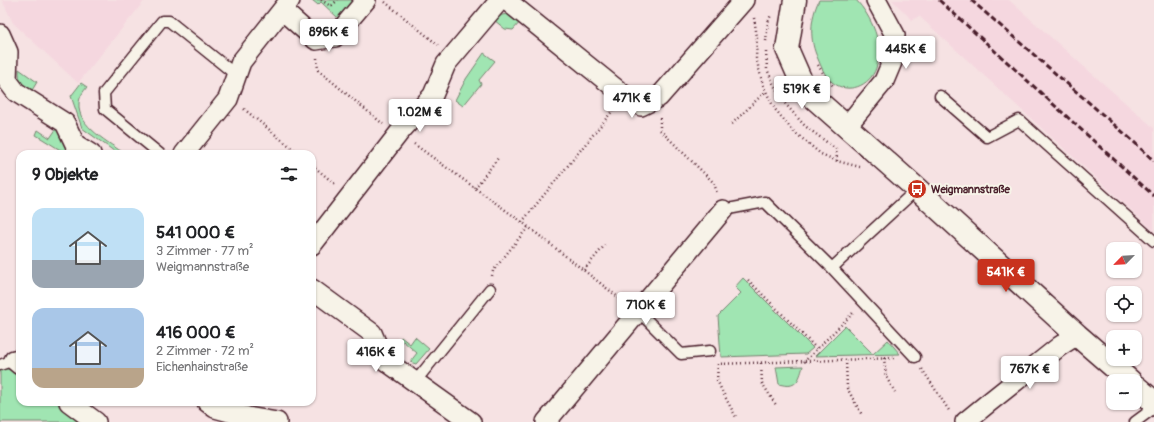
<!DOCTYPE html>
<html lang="de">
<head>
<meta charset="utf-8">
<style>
  body { margin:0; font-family:Pangolin,sans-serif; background:#f6f6f6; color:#202124; height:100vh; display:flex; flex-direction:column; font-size:15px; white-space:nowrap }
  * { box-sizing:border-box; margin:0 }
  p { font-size:13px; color:#757577 }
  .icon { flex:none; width:22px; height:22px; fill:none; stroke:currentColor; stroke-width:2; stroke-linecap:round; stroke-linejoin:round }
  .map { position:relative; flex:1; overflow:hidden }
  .sheet { position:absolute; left:16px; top:150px; width:300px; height:256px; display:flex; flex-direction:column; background:#fff; border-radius:12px; box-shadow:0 1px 3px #0004 }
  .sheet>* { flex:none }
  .needle { width:26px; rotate:246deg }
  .controls { position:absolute; left:1106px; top:242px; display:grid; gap:8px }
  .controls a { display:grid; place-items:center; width:36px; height:36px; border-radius:8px; background:#fff; box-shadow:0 1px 3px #0004; font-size:20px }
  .price { position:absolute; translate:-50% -34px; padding:0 9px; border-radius:4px; background:#fff; color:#222; font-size:13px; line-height:26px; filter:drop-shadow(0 1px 2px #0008) }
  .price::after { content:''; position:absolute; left:50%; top:24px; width:12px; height:9px; margin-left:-6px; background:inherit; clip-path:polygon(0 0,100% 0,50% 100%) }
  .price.current { background:#c8321e; color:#fff }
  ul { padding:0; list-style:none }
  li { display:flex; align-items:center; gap:12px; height:100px; padding:0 16px }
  li span { display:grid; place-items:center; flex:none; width:112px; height:80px; border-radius:12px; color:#555 }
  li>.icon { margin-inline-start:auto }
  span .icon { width:48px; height:48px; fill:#fffc; stroke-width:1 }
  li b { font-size:17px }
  h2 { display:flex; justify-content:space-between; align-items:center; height:48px; padding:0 16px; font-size:17px }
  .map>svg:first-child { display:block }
</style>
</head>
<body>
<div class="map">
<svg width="1154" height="422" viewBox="0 0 1154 422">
  <rect width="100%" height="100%" fill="#f6e2e3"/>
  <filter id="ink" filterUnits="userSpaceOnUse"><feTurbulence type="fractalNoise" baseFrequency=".025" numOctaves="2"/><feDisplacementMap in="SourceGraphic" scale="8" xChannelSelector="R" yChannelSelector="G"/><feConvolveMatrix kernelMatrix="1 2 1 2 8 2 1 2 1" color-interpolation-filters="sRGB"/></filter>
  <g filter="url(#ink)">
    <!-- built -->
    <path fill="#f5d7df" d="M2,0h143l-67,83 -65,-60z
      M892,0h117l72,64 73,64v103l-235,-215 -7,4z"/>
    <!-- green -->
    <path fill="#a0e5b2" stroke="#75826e" d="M312,0h41l-15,18 -17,-16 -3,3z
      M819,0h37c15,16 29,45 20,68 -6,18 -28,27 -44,14 -7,-5 -11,-16 -14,-23 -9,-19 -8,-40 1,-59z
      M508,14l13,7 -8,9 -8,-1 -11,-9 8,-5z
      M484,53l11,8 -16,19 2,4 -18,22 -8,-6 11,-21z
      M19,69l18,13 -6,10c-11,-6 -12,-11 -12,-23z
      M81,83l6,4c-4,5 -8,10 -8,17 -2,22 31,39 46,50h-7l-36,-26 -11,-32z
      M57,128l14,22 -9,1 -26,-16 2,-5 12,8z
      M743,278l70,70 -7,6 -85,3 -3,-41 23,-23 -6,-6z
      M845,326l28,28 15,-14 12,14 -85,2z
      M401,337l9,7 5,-7 14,12 -13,15 -6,-2 7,-9 -14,-12 -8,10 -4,-3z
      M803,366c-4,15 -7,23 -24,18l-3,-17z
      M0,369h17l3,2v31h42l27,20h-89z"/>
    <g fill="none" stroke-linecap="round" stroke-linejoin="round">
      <defs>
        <path id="lane" d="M940,96l47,41 32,-17 135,121
          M160,154l-55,-45 -1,-16 58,-72h7l67,54
          M723,210l42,-8 67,66 85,-79
          M832,268l83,89
          M638,311l43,43 29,-3
          M0,365l14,-5
          M415,382l75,-93
          M1135,422l19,-14"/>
        <path id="street" d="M506,0l119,96 16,10 18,-9 85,-97
          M282,10l34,30 19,-3 31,-37
          M0,34l8,18 -1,28
          M7,80l9,12 49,31 10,21 16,10
          M846,127l38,-46 8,-19 3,-27 -19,-35
          M184,154l44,-55 13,-37 49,-62
          M312,245l87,-112 34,-38 13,-31 54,-64
          M312,289l60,44 11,26 88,63
          M14,360l6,5
          M69,402l27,20
          M207,402l8,6 33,9 29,5
          M546,422l177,-212
          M965,422l22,-18 73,-58 17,-11"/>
        <path id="secondary" d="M795,0l-8,49 18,41 112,99 160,146 53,46
          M1135,386l19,16"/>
      </defs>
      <!-- lane casing -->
      <use href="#lane" stroke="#4a1f2b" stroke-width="13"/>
      <!-- street casing -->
      <use href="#street" stroke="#4a1f2b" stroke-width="22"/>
      <!-- secondary casing -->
      <use href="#secondary" stroke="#4a1f2b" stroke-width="25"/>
      <!-- path -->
      <path stroke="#4a1f2b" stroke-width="2.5" stroke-dasharray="1 3" stroke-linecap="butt" d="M321,0l8,5h3l6,-5
        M385,2l53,43
        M754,18l3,19 -1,21 7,27 11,23 19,23 28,23 16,7 23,6
        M766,41l2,-19 3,-7
        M766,52l1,17 6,14 9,17 23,26 31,23 1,12
        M317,58l1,12 65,54
        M818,65l8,13 8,9
        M244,109l55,45
        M660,118v12l54,53 3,10
        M732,124l34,-33
        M414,144l108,78 101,79
        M312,165l24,20
        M475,188l23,-30
        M522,222l92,-113
        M584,270l21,-25
        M492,276l1,-5 35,-44
        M748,280l69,69
        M884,358l2,19 9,15
        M846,360l1,28 15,27
        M804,362l50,-50
        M761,363l1,20 14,22
        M717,364l179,-6
        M718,364l-1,16 5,11 15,28
        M922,369l28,43"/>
      <!-- lane -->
      <use href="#lane" stroke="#f7f3e8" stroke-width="10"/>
      <!-- street -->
      <use href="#street" stroke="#f7f3e8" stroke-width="19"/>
      <!-- secondary -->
      <use href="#secondary" stroke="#f7f3e8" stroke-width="22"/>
      <!-- rail -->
      <path stroke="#4a1f2b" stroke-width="3" stroke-dasharray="6 3" stroke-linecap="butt" d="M939,0l215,196
        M971,0l162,141 21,20"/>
    </g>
  </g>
  <!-- icons -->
  <defs>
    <symbol id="bus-disc" viewBox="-11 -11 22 22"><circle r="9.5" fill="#c8321e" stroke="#f7f3e8"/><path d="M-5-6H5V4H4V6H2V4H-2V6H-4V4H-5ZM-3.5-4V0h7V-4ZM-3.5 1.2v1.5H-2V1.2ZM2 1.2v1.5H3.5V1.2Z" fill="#fff"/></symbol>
  </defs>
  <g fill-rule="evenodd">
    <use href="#bus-disc" x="906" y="178" width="22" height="22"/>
  </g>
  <g text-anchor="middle" stroke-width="4" stroke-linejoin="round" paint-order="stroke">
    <!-- poi labels -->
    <g font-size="11" font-weight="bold" fill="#4a1f2b" stroke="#f7f3e8" text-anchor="start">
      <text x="931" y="193">Weigmannstraße</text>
    </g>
  </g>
</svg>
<div class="controls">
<a><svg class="needle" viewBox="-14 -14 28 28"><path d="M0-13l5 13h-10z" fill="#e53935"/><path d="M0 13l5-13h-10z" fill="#757577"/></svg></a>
<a><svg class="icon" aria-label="locate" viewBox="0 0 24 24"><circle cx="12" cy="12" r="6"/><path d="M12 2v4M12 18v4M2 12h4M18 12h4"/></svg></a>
<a>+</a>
<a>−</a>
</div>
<b class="price" style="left:329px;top:53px">896K €</b>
<b class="price" style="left:906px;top:70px">445K €</b>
<b class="price" style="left:802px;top:110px">519K €</b>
<b class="price" style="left:632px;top:119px">471K €</b>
<b class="price" style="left:420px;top:133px">1.02M €</b>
<b class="price current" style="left:1006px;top:293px">541K €</b>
<b class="price" style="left:646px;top:326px">710K €</b>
<b class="price" style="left:376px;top:373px">416K €</b>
<b class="price" style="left:1030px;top:390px">767K €</b>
<section class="sheet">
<h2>9 Objekte<svg class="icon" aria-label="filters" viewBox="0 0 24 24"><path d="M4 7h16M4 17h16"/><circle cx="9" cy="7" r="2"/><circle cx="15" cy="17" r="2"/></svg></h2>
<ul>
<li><span style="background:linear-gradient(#bfe0f5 65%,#9aa5b1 0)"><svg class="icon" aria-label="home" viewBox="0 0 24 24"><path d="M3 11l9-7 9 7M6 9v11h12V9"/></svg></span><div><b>541 000 €</b><p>3 Zimmer · 77 m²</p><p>Weigmannstraße</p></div></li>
<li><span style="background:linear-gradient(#a9c7e8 75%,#b9a48a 0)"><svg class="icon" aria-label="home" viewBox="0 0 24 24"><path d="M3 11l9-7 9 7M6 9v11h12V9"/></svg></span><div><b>416 000 €</b><p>2 Zimmer · 72 m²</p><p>Eichenhainstraße</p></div></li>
</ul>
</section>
</div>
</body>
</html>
